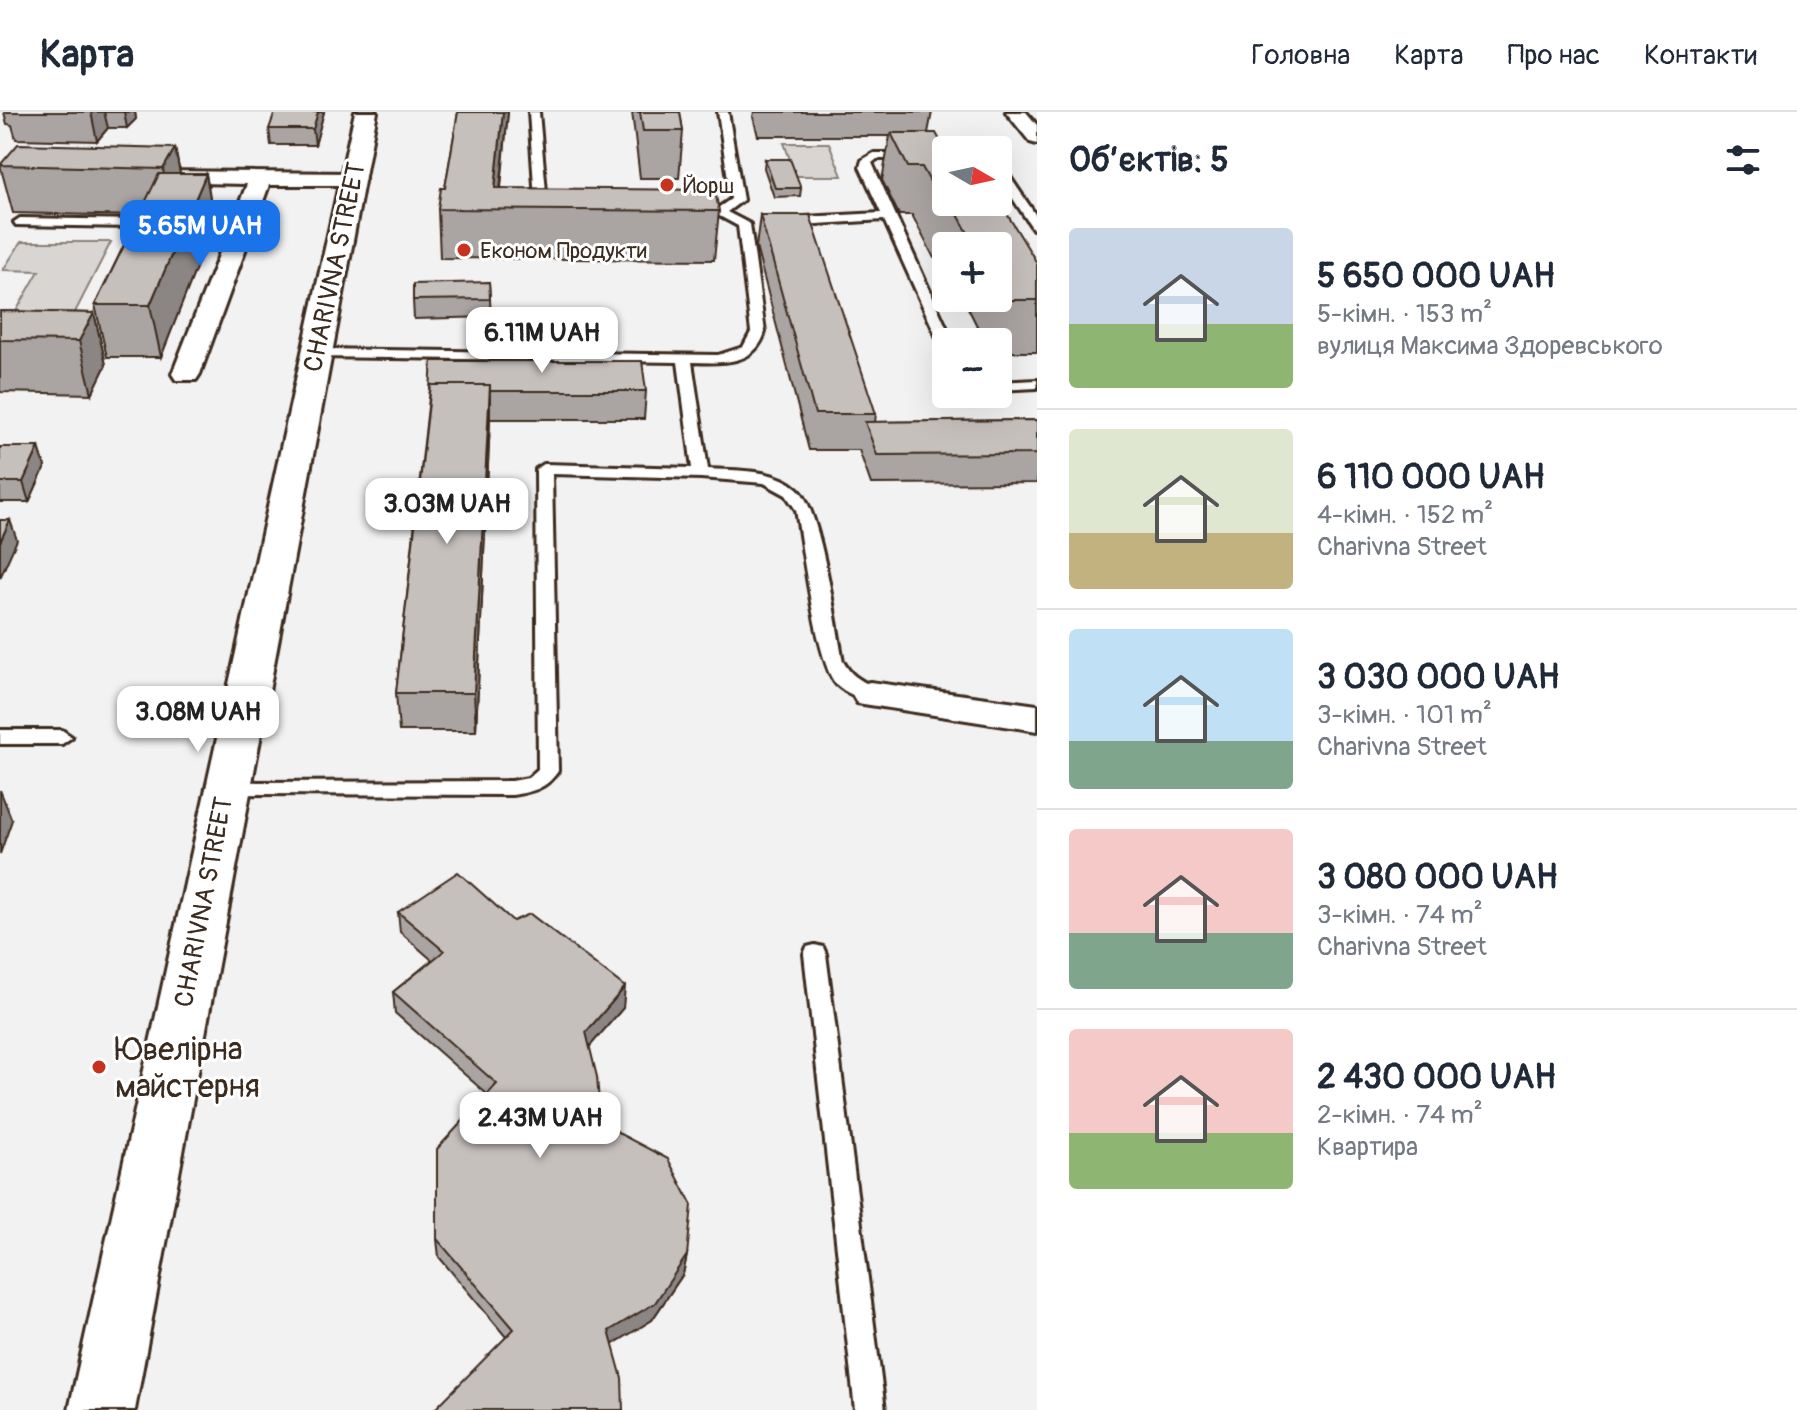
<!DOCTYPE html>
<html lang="uk">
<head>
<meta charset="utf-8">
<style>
  body { margin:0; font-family:Pangolin,sans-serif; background:#f2f2f3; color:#1f2937; height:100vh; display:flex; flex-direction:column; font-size:30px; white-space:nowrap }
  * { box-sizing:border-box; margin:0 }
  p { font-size:26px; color:#747a83 }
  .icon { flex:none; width:44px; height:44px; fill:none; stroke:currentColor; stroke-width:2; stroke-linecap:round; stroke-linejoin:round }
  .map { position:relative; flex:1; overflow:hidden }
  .sheet { display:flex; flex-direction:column; background:#fff; width:760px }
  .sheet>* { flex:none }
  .needle { width:52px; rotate:99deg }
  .controls { position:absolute; left:932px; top:24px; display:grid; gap:16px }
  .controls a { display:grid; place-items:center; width:80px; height:80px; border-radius:8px; background:#fff; box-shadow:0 8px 32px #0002; font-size:40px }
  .price { position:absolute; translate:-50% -68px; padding:0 18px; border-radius:16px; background:#fff; color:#222; font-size:26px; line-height:52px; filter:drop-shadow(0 2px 4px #0008) }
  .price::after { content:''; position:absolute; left:50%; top:48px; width:24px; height:18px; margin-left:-12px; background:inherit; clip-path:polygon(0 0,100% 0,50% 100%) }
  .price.on { background:#1a73e8; color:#fff }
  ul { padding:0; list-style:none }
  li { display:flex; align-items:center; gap:24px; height:200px; padding:0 32px }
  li+li { border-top:2px solid #e0e1e3 }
  li span { display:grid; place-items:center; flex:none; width:224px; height:160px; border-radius:8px; color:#555 }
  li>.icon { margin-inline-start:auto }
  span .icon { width:96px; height:96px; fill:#fffc; stroke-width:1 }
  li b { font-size:34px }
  h2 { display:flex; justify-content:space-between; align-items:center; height:96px; padding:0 32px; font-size:34px }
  header { display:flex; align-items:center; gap:48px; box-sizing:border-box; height:112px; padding:0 40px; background:#fff; border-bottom:2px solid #e0e1e3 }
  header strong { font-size:38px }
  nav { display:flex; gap:44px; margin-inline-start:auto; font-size:28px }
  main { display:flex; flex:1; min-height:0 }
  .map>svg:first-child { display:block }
</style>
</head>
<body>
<header>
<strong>Карта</strong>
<nav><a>Головна</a><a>Карта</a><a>Про нас</a><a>Контакти</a></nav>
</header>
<main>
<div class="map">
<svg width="1037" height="1298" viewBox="0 0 1037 1298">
  <rect width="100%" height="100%" fill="#f3f2f2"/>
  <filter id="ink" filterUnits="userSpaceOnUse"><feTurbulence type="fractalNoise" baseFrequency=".0125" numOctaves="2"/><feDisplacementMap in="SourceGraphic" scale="16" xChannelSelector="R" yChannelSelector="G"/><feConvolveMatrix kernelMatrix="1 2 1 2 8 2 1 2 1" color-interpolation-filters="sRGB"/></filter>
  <g filter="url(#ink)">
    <!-- green -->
    <path fill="#d8d5d2" stroke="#8a8078" stroke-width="2" d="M784,31h45l13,33h-46z
      M21,130h90l-41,80h-60l29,-51 -36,-1z"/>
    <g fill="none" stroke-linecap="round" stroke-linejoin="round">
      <defs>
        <path id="service" d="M529,0h10l9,103 -6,4 -6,-4z
          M718,0h10l15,88 -16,12 23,12 15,108c-10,34 -44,31 -73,30l16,107c28,2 67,-1 90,20 23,20 38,137 45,172 11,21 23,18 37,33l-3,5c-11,3 -32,-6 -40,-14 -20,-19 -35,-142 -41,-175l-10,-15 -22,-12 -63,-5 -149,-4 6,297c-12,18 -26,21 -46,24l-292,-1 -3,-5 3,-5 7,-2 285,-1 16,-3 10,-9 -2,-300 8,-5 148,4 -14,-106 -362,-5 -7,-4 7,-4 402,6 25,-8 8,-15 -13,-106 -26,-14 19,-13z
          M946,41v6h-69l-5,4 81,179h-7v4l-7,-4 -55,-122 -100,6 -6,-4 6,-4 97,-5 -21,-46 2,-7 12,-7z
          M998,52l4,1 35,52v13l-4,-1 -35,-53z
          M20,106l120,2 6,4 -11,21 -4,1 -6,-4 7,-15 -116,-2 -2,-3z
          M1037,268v8l-39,2v-8z
          M0,618h62l10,7 -10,7h-62z
          M815,833l8,2 3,7 59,456h-30l-51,-456 3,-7z"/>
        <path id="minor" d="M1006,0h20l11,13v19l-7,-2z
          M155,59l199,2 11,6 -11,6h-85l-69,189 -4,6h-20l-4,-6 75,-190 -100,-2 -3,-5 3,-5z
          M870,570l167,23v26l-180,-28 -5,-9 5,-9z"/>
        <path id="tertiary" d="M355,0h22l-242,1298h-66z"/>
      </defs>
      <!-- service casing -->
      <use href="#service" stroke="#3b2a1e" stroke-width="6"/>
      <!-- minor casing -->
      <use href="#minor" stroke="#3b2a1e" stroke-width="6"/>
      <!-- tertiary casing -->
      <use href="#tertiary" stroke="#3b2a1e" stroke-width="6"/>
      <!-- service -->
      <use href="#service" fill="#fff" fill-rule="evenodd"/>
      <!-- minor -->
      <use href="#minor" fill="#fff" fill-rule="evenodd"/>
      <!-- tertiary -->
      <use href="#tertiary" fill="#fff" fill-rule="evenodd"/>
    </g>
    <!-- wall -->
    <path fill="#aaa5a3" stroke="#3b2a1e" stroke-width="2" d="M4,0h131l1,7 -9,9h-19l-11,13 -81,-2 -4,-14 -5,-1z
      M324,0l-9,33h-44l-2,-16z
      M458,0h50l-7,76 218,23 -5,49 -274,-2 -2,-49 7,-21z
      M632,0h48l3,19 -4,47h-39z
      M754,0h178l-4,21 18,69h42l49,98v52h-39v-10h-13l-22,-44h35v-52h-52v17l-3,-5h-9l-22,-43h-13l-17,-35 8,-44h-132l-5,-19z
      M175,36l5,26h26l8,48 -53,135h-54l-12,-52 43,-89 -125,-3 -13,-48z
      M765,47l36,29 -1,8 -26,1 -10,-29z
      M760,103l116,199 -1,8 162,-2v63l-166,1 -12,-34h-50l-53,-203z
      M489,170l2,35 -77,2 -1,-19z
      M0,199l94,2 12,52 -14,29 -92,-2z
      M430,277l216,2 -2,28h-154l-14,312h-77l-3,-38z
      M0,335h39l6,20 -16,35h-29z
      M398,800l115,9 110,87 -34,39 11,67 87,141 -4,19 -31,46 -40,24 -106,-7 -67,-80 -2,-18 51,-144 -93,-82 -2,-21 39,-32 -32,-28z"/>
    <!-- shaded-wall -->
    <path fill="#8b8684" stroke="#3b2a1e" stroke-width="2" d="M91,0h13l4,16 -11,13z
      M124,0h11l1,7 -9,9z
      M318,0h6l-9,33 -2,-16z
      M503,0h5l-10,97 -3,-21z
      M175,36l9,47 -13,21 -8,-47z
      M206,62l8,48 -53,135 -11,-52z
      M94,201l12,52 -14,29 -13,-53z
      M490,273v36l-14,310 -2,-38z
      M39,335l6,20 -16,35 -6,-20z
      M10,408l7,20 -17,38v-36z
      M0,678l12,30 -12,34z
      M625,875l-2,21 -38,44 1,-20z
      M687,1143l-4,19 -31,46 -45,28 2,-17z"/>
    <!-- building -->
    <path fill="#c6c0bd" stroke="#3b2a1e" stroke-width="2" d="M275,0h43l-5,17h-44z
      M458,0h45l-8,76 220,2 4,21 -281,-2 3,-21h4z
      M640,0h40l3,19h-40z
      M891,21h45l10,18v51h42l4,6 12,1 33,54v37h-33l-6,-12v-42h-23l-20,-37h-10l-23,-42h-14z
      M18,32l157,4 -12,21 -163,-4z
      M765,47h25l11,29h-26z
      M159,62h47l-56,131h-55z
      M760,103h50l66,199h-61z
      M489,170l1,17 -77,1v-16z
      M0,199l94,2 -15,28 -79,-1z
      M432,249h210l4,30h-156v-6h-59l-1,4z
      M431,273h59l-16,308h-78z
      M1037,308v34l-160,1 -12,-33z
      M0,335h39l-16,35h-23z
      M0,408h10l-10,22z
      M458,760l55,49 17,-7 95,73 -39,45 11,45 3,37 20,20 48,25 24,46 -5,50 -32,48 -46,28 13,47 1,32h-189l80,-81 -77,-90v-90l60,-65 -104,-92 51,-41 -46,-39z"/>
  </g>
  <!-- markers -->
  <g fill="#c8321e" stroke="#fff" stroke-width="3">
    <circle cx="667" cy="73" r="8"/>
    <circle cx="464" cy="138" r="8"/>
    <circle cx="99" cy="955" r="8"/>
  </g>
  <g text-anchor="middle" stroke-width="6" stroke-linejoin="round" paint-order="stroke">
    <!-- far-poi labels -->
    <g font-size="22" fill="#3b2a1e" stroke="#fff" text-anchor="start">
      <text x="683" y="81">Йорш</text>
      <text x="480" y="146">Економ Продукти</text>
    </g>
    <!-- street labels -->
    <g font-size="26" fill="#3b2a1e" stroke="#fff">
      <text transform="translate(334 155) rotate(-78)" y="9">CHARIVNA STREET</text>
      <text transform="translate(203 790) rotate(-79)" y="9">CHARIVNA STREET</text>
    </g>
    <!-- near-poi labels -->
    <g font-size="32" fill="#3b2a1e" stroke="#fff" text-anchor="start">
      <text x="115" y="948">Ювелірна<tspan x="115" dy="37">майстерня</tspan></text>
    </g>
  </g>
</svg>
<div class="controls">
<a><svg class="needle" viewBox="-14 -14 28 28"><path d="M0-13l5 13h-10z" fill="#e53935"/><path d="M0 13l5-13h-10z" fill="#747a83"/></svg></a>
<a>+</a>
<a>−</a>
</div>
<b class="price on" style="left:200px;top:156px">5.65M UAH</b>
<b class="price" style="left:542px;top:263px">6.11M UAH</b>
<b class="price" style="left:447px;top:434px">3.03M UAH</b>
<b class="price" style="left:198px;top:642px">3.08M UAH</b>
<b class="price" style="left:540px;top:1048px">2.43M UAH</b>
</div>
<section class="sheet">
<h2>Об’єктів: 5<svg class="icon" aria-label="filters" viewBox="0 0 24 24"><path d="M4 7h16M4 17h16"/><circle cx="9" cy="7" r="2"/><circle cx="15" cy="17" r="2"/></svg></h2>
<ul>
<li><span style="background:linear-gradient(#c9d6e8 60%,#8fb573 0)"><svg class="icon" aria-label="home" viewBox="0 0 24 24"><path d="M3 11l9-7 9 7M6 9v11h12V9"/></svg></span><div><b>5 650 000 UAH</b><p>5-кімн. · 153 m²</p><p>вулиця Максима Здоревського</p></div></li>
<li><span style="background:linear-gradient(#dfe7d0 65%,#c2b280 0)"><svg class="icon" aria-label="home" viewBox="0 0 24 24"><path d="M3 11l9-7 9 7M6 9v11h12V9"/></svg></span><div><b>6 110 000 UAH</b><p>4-кімн. · 152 m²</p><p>Charivna Street</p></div></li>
<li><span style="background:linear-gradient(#bfe0f5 70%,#7fa58c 0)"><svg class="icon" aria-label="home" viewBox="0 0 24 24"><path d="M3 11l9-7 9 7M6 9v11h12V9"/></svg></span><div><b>3 030 000 UAH</b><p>3-кімн. · 101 m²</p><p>Charivna Street</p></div></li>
<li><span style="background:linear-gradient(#f6c9c9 65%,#7fa58c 0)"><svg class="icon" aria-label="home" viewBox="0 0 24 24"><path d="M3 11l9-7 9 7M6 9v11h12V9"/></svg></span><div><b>3 080 000 UAH</b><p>3-кімн. · 74 m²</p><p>Charivna Street</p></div></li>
<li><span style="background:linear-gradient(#f6c9c9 65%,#8fb573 0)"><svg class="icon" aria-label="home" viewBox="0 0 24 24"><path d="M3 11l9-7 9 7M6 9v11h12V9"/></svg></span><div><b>2 430 000 UAH</b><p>2-кімн. · 74 m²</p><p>Квартира</p></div></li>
</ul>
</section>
</main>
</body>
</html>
